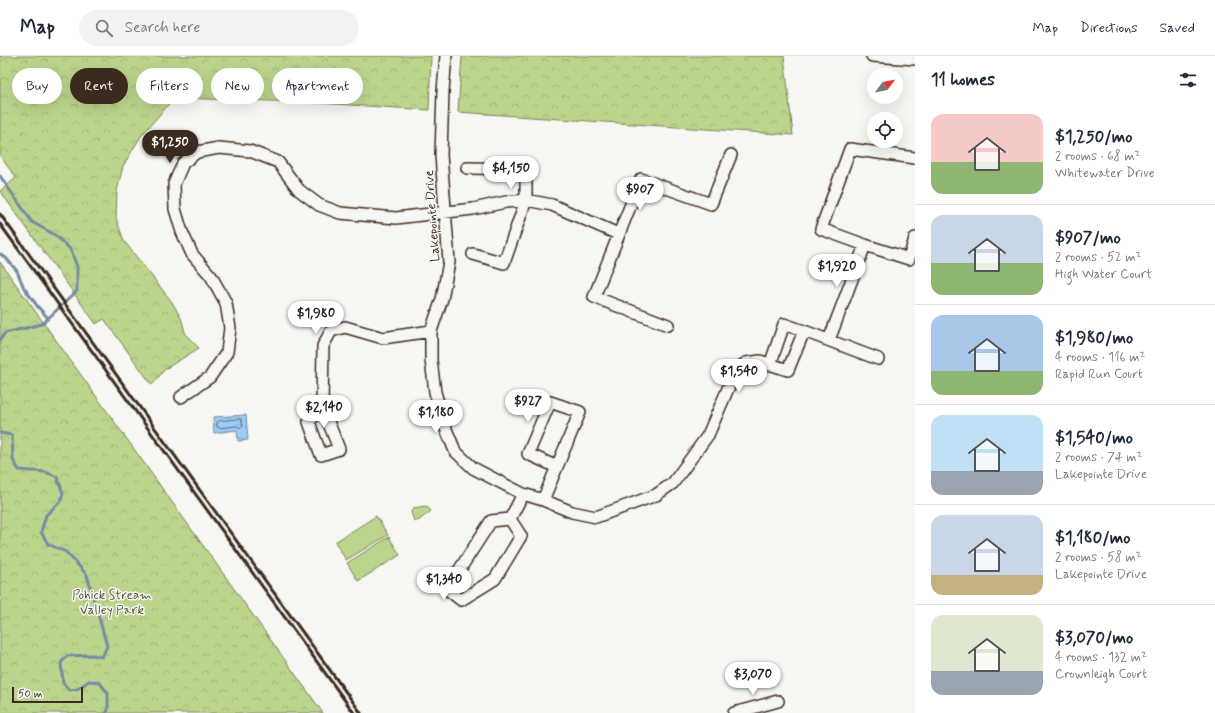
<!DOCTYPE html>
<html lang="en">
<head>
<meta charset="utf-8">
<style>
  body { margin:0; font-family:Mynerve,sans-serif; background:#f2f2f3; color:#1f2937; height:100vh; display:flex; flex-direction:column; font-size:15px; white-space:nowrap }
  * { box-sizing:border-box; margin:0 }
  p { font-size:13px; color:#747a83 }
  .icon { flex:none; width:22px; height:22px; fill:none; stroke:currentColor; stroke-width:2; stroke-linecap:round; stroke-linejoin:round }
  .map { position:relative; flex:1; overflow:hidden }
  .details { display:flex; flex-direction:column; background:#fff; width:300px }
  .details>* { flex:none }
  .top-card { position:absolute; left:12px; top:12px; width:380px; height:36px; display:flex; gap:8px }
  .needle { width:26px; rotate:58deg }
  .buttons { position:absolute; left:867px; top:12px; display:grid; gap:8px }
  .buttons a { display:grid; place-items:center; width:36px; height:36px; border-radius:50%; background:#fff; box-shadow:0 4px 16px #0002; font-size:20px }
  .scale { position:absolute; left:12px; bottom:10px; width:71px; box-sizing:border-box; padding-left:4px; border:2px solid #3b2a1e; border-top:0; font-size:11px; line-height:14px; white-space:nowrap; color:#3b2a1e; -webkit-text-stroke:3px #f6f6f2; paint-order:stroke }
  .price { position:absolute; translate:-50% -34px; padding:0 9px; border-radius:14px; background:#fff; color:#222; font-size:13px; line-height:26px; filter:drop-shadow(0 1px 2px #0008) }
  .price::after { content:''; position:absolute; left:50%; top:24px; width:12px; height:9px; margin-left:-6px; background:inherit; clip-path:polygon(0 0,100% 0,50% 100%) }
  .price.active { background:#3b2a1e; color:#fff }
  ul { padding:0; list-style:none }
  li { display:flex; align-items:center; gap:12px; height:100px; padding:0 16px }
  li+li { border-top:1px solid #e0e1e3 }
  li span { display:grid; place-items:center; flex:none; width:112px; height:80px; border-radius:12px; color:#555 }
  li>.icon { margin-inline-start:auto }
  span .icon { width:48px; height:48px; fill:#fffc; stroke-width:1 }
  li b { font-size:17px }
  h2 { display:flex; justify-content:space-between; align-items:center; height:48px; padding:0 16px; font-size:17px }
  .chip { padding:0 14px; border-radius:18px; background:#fff; box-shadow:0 4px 16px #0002; font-size:14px; line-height:36px }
  .chip.active { background:#3b2a1e; color:#fff }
  header { display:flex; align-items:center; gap:24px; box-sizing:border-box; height:56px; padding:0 20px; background:#fff; border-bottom:1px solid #e0e1e3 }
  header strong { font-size:19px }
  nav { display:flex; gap:22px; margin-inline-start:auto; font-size:14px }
  .search { width:280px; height:36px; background:#f2f2f3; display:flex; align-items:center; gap:10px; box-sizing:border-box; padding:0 14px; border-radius:22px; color:#747a83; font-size:15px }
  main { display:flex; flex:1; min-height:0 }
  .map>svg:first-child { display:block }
</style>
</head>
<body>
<header>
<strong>Map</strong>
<div class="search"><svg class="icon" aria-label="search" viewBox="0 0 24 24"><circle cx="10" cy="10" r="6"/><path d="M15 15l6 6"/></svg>Search here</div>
<nav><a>Map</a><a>Directions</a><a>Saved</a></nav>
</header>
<main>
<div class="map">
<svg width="915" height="657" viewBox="0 0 915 657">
  <defs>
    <pattern id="forest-crowns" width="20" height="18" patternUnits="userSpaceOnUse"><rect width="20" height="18" fill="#bbd58c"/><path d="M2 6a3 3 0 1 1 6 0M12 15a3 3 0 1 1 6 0" fill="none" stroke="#a2b778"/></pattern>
    <pattern id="water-ripples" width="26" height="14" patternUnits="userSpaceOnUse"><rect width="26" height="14" fill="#9eccf9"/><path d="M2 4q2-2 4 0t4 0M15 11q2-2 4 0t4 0" fill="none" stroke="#89afd5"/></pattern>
  </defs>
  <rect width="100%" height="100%" fill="#f6f6f2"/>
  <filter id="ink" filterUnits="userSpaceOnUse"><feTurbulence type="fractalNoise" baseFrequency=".025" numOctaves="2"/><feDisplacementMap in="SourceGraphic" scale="8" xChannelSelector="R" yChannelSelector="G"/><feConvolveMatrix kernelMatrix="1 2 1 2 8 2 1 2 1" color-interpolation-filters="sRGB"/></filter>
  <g filter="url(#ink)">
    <!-- green -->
    <path fill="#bbd58c" stroke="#7b8055" d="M426,450l5,5 -13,10h-4l-3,-9 2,-4z
      M376,460l12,19 -42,25 -11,-18z
      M389,481l11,18 -42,26 -11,-18z"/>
    <!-- forest -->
    <path fill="url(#forest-crowns)" stroke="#7b8055" d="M0,0h431l-2,54 -126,-8 -129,-4 -33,38 -18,30 -6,25 -1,27 8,23 48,61 9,16 5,17 13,13 -34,21 -13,16 -48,-66 -8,5 -96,-133 16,-13 -16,-22z
      M462,0h322l9,79 -335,-23z
      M0,206l323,451h-323z"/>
    <!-- water -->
    <path fill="url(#water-ripples)" stroke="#768ba1" d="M246,359l2,25 -10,1 -1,-11 -23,3 -1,-16z"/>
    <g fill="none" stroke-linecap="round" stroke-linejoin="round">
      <!-- shore -->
      <path stroke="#636b76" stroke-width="1" d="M241,363l2,7 -1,2 -6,-2 -17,2 -2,-1v-5l2,-1z"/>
      <!-- stream -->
      <path stroke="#768ba1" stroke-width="3" d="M0,120l32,46 23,13 15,14 7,17v25l-35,33 -37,9 -5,7
        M0,198l6,4 11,13 7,17 14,19 10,11
        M0,377l12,2 1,25 6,10 27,2 11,5 6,16 -2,8 -15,14 -5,17 7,12 18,8 21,23 20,71 -5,11 -10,-2 -25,1 -6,7 2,20 6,7 8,-1 12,-8 10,1 9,11v17l-2,3"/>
      <defs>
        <path id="minor" d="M446,0l-3,35 -2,64 8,107 -7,37 -11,32v29l4,32 11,37 9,22 18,17 50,26 20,6 29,12 24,5 60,-22 17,-12 35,-48 28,-65 10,-7 14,-2 28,9 16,-39 74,28
          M872,0l43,3
          M915,102l-65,-9 -29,80 44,16 44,14 6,-21
          M467,112l59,1v31l-22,63 -31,-9
          M668,269l-74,-28 47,-118 70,25 20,-49
          M829,284l36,-95
          M770,309l14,-41 20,7
          M181,341l29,-20 17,-25 3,-24 -4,-25 -15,-27 -19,-22 -10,-22 -7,-23 -1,-25 9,-21 14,-11 22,-4 31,3 28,11 21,28 20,15 21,8 56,5 77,-9 33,-7 20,-2 26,5 66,29
          M322,350l-13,16 12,33 18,-6 -17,-43 1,-60 8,-15 14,-4 38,11 48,-7
          M543,444l37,-88 -30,-10 -22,52 29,13
          M510,463l11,17 -26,43 -34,21 -14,-11 44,-68 19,-2 13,-25
          M734,657l44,-12"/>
      </defs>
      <!-- minor casing -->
      <use href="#minor" stroke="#3b2a1e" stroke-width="14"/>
      <!-- minor -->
      <use href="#minor" stroke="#f6f6f2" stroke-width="11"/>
      <!-- rail -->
      <path stroke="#3b2a1e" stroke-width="3" d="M0,158l361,499
        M0,168l354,489"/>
    </g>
  </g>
  <g text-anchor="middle" stroke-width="3" stroke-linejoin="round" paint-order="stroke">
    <!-- street labels -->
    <g font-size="13" fill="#3b2a1e" stroke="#f6f6f2">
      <text transform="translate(431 160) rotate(-94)" y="5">Lakepointe Drive</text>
    </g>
    <!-- park labels -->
    <g font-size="13" fill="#5b553a" stroke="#f6f6f2">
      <text x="112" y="543">Pohick Stream<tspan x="112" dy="15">Valley Park</tspan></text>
    </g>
  </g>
</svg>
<div class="buttons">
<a><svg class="needle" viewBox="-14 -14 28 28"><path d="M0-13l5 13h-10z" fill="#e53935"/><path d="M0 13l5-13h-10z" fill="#747a83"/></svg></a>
<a><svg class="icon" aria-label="locate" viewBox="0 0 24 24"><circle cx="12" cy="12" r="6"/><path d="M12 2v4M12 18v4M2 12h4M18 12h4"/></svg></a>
</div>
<div class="scale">50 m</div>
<b class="price active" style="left:170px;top:108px">$1,250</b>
<b class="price" style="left:511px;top:134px">$4,150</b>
<b class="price" style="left:640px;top:155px">$907</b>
<b class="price" style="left:837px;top:232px">$1,920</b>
<b class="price" style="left:316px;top:279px">$1,980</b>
<b class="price" style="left:739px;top:337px">$1,540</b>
<b class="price" style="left:528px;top:367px">$927</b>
<b class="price" style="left:324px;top:373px">$2,140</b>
<b class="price" style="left:436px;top:378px">$1,180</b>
<b class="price" style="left:444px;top:545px">$1,340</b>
<b class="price" style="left:753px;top:640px">$3,070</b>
<div class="top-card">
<a class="chip">Buy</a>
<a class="chip active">Rent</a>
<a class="chip">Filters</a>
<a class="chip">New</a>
<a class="chip">Apartment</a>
</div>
</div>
<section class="details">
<h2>11 homes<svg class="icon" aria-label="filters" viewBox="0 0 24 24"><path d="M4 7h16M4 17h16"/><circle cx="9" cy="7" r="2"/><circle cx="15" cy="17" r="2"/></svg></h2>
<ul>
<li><span style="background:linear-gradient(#f6c9c9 60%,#8fb573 0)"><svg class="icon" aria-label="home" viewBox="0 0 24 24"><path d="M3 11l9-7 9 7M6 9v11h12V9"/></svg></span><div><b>$1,250/mo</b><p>2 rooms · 68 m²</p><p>Whitewater Drive</p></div></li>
<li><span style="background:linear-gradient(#c9d6e8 60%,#8fb573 0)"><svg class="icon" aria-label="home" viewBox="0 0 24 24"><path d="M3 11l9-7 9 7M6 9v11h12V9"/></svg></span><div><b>$907/mo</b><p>2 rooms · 52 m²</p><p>High Water Court</p></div></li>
<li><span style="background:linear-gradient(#a9c7e8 70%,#8fb573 0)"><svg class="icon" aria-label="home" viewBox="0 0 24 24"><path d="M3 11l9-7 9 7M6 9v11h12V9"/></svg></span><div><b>$1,980/mo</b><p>4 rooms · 116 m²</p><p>Rapid Run Court</p></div></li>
<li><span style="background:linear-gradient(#bfe0f5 70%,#9aa5b1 0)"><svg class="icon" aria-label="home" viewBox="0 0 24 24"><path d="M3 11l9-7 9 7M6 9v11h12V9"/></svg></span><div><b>$1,540/mo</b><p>2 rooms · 74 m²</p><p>Lakepointe Drive</p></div></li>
<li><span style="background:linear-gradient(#c9d6e8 75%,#c2b280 0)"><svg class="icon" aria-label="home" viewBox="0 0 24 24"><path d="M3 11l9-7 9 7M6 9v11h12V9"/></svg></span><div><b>$1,180/mo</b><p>2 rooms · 58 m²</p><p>Lakepointe Drive</p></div></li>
<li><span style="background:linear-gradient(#dfe7d0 70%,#9aa5b1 0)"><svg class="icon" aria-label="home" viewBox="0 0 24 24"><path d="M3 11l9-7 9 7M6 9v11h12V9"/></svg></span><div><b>$3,070/mo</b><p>4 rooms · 132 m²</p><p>Crownleigh Court</p></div></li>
</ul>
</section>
</main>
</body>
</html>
